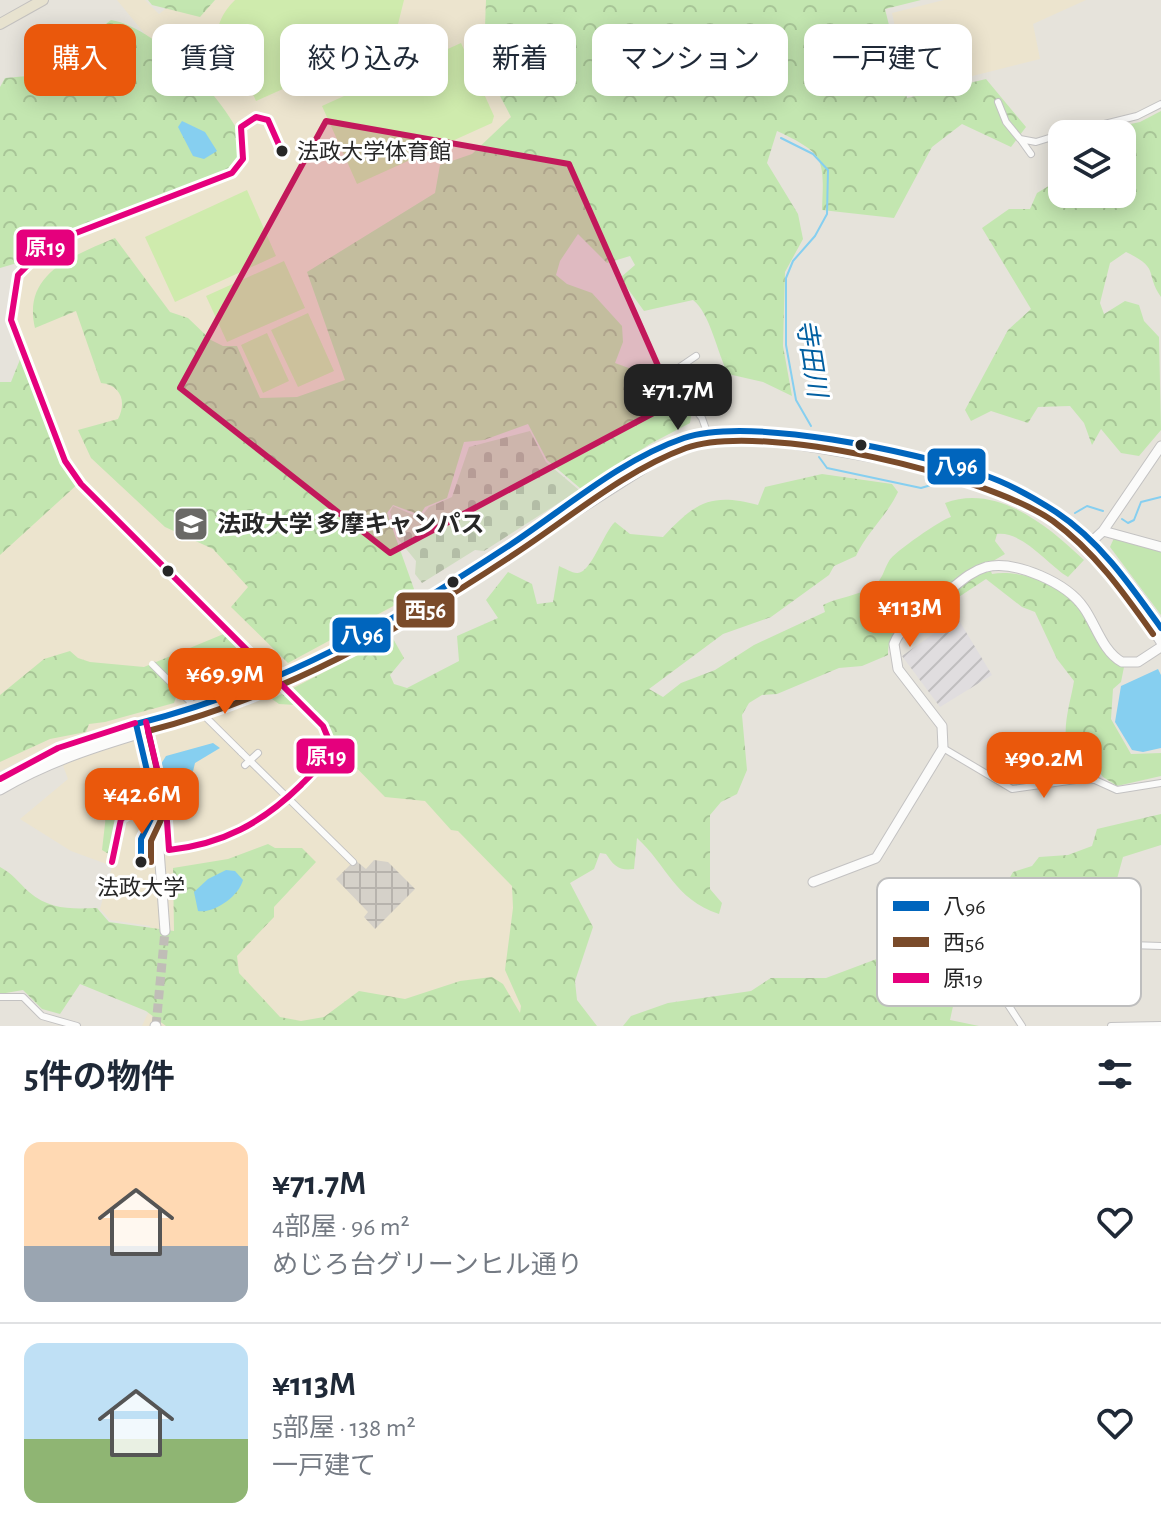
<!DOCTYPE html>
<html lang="ja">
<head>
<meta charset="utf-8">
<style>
  body { margin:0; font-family:"Alegreya Sans","Noto Sans JP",sans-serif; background:#f2f2f3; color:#1f2937; height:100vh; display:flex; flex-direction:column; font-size:30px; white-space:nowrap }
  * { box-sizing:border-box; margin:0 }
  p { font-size:26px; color:#747a83 }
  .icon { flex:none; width:44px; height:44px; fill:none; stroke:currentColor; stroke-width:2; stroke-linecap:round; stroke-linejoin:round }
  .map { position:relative; height:1026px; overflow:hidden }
  .drawer { display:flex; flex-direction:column; background:#fff; flex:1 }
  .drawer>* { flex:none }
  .banner { position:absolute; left:24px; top:24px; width:1114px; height:72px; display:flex; gap:16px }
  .fabs { position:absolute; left:1048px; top:120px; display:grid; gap:16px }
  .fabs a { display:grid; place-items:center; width:88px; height:88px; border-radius:16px; background:#fff; box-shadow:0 4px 20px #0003; font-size:40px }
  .price { position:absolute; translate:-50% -68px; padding:0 18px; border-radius:16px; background:#ea580c; color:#fff; font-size:26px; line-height:52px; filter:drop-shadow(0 2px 4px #0008) }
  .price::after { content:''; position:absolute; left:50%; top:48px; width:24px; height:18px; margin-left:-12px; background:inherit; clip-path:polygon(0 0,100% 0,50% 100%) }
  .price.active { background:#222; color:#fff }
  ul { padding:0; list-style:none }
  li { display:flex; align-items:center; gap:24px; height:200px; padding:0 24px }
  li+li { border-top:2px solid #e0e1e3 }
  li span { display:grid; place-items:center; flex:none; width:224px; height:160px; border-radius:16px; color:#555 }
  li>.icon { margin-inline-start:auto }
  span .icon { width:96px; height:96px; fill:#fffc; stroke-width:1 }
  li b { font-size:34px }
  h2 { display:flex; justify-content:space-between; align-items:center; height:96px; padding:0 24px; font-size:34px }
  .tag { padding:0 28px; border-radius:16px; background:#fff; box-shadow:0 4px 20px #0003; font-size:28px; line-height:72px }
  .tag.active { background:#ea580c; color:#fff }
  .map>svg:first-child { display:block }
</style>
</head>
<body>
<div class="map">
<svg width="1161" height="1026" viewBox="0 0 1161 1026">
  <defs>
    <pattern id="industrial-furrows" width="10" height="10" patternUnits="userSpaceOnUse" patternTransform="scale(2)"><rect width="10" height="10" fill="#e0dddf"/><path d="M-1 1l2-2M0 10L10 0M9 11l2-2" fill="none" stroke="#c0bebf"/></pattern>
    <pattern id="forest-crowns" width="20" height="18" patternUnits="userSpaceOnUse" patternTransform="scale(2)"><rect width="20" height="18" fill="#c3e6b0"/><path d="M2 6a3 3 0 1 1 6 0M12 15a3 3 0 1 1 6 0" fill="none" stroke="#a8c597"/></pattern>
    <pattern id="cemetery-stones" width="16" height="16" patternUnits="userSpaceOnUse" patternTransform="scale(2)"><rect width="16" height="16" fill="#d0dcc1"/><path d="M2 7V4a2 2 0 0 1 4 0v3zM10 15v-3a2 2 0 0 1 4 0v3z" fill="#b3bda6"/></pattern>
    <pattern id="plaza-grid" width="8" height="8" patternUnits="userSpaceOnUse" patternTransform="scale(2)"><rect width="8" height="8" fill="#d5d1c9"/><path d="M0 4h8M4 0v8" fill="none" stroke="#b7b3ad"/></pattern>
  </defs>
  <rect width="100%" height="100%" fill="#e6e3db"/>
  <!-- industrial -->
  <path fill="url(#industrial-furrows)" d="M957,617l35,58 -52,32 -38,-51z"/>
  <!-- education -->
  <path fill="#ece4ce" d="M117,0h28l14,14 18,-14h317l42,153 -171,360 43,85 -29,17 25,43 -13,8 -4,12 148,205 -13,143h-380l7,-15 1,-85 -40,-6 -10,-11 12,-43 -41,-15 -51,-32 48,-40 -13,-35 -55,27v-236l68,-63 -57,-158 8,-34 21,-27 80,-36 109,-42 -85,-142z
    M944,0h142l-53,24 7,35 -131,33 -17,-79z"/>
  <!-- forest -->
  <path fill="url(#forest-crowns)" d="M148,0h67l-15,17 -48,-12z
    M486,0h435l-36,9 22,89 79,-19 40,48 -15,20 -49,-23 -30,23 -38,71 -72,-8c2,-51 4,-56 -45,-79l-10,32 31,51 5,25 -18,33 -2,74 9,50 -29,-14 -35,-8c-11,-22 -18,-61 -35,-74l-49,11 -24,-33 15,-13 -5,-9 -23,7 -29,-29 -18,27 -4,14 11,9 25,9 30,33 1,16 -8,21 55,20 21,33 -1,7 -40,21 -69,45 -34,-29 -19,-36 -44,16 -20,2 -17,56 -22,9 -5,8 -27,-10 -6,8 27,76 -6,9 -120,65 -57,-56 17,-20 -35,-38 -48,-22 -74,-69 -13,-28 40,-11c9,-17 3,-34 -17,-36l-25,-72 -41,17c-13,-55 38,-72 80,-90l55,74 18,6 23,22 12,6h14l23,52 37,-1 48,-17 -38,-108 128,-79 5,-28 32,-11 39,-37 -11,-21 -17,-16z
    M111,20c48,8 128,90 137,137l-16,21 -115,35 -85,39 -15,11 -17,5v-181l5,-9 34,-3z
    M1161,111v186c-17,-25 0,-28 -35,-45l-16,11 -10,40 4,11 21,-13 14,4 5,16 15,16 2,93 -22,26 -18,-3 -20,-24 -9,16 -8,-22 -14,-17 -32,1 -10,16 -37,-12 -20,10 -6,-11 43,-80 23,-21 -49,-81 27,-19h21l7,-16 20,-12 5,-17v30h60v-60h-39l57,-12z
    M21,357l59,125 -80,73v-173h11z
    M822,474l70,10 6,8c-12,25 -31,40 -42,64l-22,10 -5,9 -58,42 -48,17 -74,55 14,8 18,-14 34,-13 39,-25 71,-33 -2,-7c16,-8 34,-9 49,-18 11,-7 11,-16 17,-26 5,-9 53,-42 62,-44l-6,-14c52,-20 103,23 139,57l-16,17c-20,-12 -45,-46 -71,-43l-2,7 10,13 -17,10 4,10c25,-5 69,9 86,29 14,17 25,40 37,59l9,5 -3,15 -8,7 -2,30 20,35 30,-1v23l-44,10 -14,-9 -18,-24 -13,1c-14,-16 -1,-53 2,-73l-17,-22 -22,-47 -13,-5 -36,-28 -65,43 -6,-7c-16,11 -27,20 -27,40l-26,11 -23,2 -62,26 -15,1 -13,8 -7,12 5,55 -10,24 -16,8 -11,13v74l12,14 -3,11c-45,-15 -52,-49 -82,-76l-3,31c-15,2 -20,-3 -28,-15l-6,-1 -6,16 -24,14 23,44 -18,54 2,19 20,26h-431l-20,-15 -66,-27 -20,30 -18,-5 -19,-19 -23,4v-127c13,7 19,16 29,25 21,18 43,17 68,16l12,14 65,9 -1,-63 55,-9 40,-15 7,4h27l14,14 -42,45v10l-37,39 2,17 41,44 21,4 23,-4 35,-26 46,8 55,-18 32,-4 11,7 17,29 1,-7 -16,-36 8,-62 -1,-22 -54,-55 -7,-1 -26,-29 -40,-4 -90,-92 -16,-1 -7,-5 120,-62 12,21 -14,17 4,9 13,4 52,-27 -2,-25 41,-18 -12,-18 22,-28 24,12 5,20 16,-2 6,-36c5,2 13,7 18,7 14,1 26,-40 38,-51l15,12 33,3c32,-34 47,-45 95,-32l7,-18z
    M226,633l11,4 34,34 -48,19 -14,-9 -30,7 -5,15 -69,19 -16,2 -3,8 -36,7 -50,23v-67l44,-36 26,-8 8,7 12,4 54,5z
    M142,783l4,19 -22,16 -7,41 -15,-9 7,-61z
    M1161,814v31l-38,12 -8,29 -23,9 -15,-12 -20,11 -6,12 3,8c18,7 28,11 29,31l-26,15 -16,-9 -6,1 -31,23 -27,11 -1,9 -21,2 -5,23 29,6h-356l8,-10 37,-13 83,-12 20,-13h55l96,-36 25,-4 23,-18 20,-7 23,-41 19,-6 7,-9 29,-2 24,-9 5,-17z"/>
  <!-- cemetery -->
  <path fill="url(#cemetery-stones)" d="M530,431l16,31 33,28 -95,61 -9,-1 -53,33 -7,-9 1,-13 -18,-22 -8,-27 3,-6 27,12 9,-11 23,-10 17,-50z"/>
  <!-- park -->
  <path fill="#c3e6b0" d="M1114,538l47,14v63l-51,-68z"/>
  <!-- pitch -->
  <path fill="#cfebad" d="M235,0h169l-6,24h3l5,10 -150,67 -4,-9 3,-2c-40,-16 -52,-60 -20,-90z
    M461,43l33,73 -2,7 -135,61 -35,-78z
    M247,190l29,66 -101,46 -30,-65z
    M284,261l21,47 -78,34 -21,-46z
    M308,313l26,58 -36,16 -27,-57z
    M267,333l22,48 -26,12 -22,-48z"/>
  <!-- plaza -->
  <path fill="url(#plaza-grid)" d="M355,860l11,9 8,-9 14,2 27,27 -40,40 -11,-12 4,-5 -32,-33z"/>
  <!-- water -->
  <path fill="#86cff0" d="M182,121l23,11 12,19 -13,8 -11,-3 -15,-29z
    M1158,669l3,6v73l-18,4 -11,-2 -17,-28 6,-36z
    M213,743l7,5 -25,15 -5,21 -23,6 -6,-26 5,-8z
    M226,870l9,1 8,9c-4,16 -29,34 -45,31l-4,-19 14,-13z"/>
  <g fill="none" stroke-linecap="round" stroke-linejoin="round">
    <!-- stream -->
    <path stroke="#86cff0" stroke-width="2" d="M781,138l32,16 15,16 -1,44 -12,22 -22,25 -7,17v67l10,55 15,26
      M819,457l8,11 94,20 27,-8
      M1075,513l12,-7 16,5
      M1122,519l6,4 6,-3 7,-18 20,-5"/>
    <!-- secondary-tunnel -->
    <path stroke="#c0bdb7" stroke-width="9" stroke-dasharray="9 4.5" stroke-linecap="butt" d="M156,1026l9,-95"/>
    <defs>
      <path id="street" d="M998,102l8,20 14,17 16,3 26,-8
        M1064,134l73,-18 24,-12
        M1021,140l10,14
        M696,356l-25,17v6l31,39 6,17
        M943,748l69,41 71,-10 12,1 22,10 44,-7
        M241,752l112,110
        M245,765l13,-12
        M0,997h23l19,19 35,10
        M1022,1026l-15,-23 2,-12 12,-20 16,-3 37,14 56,-37 31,1
        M1111,1026l50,-1"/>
      <path id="secondary" d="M1103,531l58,16
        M1089,544l14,-13 58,-85
        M137,728l19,81 9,122
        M0,780c87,-51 188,-61 279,-102 135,-62 254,-153 381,-229 57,-28 111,-17 172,-7 160,26 235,43 329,186
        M0,790c89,-53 191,-63 284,-106 134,-62 254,-151 380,-228 56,-27 107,-16 166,-6 166,28 236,44 331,192
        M813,882l63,-24 67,-110 -1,-22 -44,-57 -4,-25c8,-22 38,-39 56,-54 12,-10 22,-19 36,-23 30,-7 81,16 98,41 12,17 19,44 38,54h16l23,-15
        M155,1026h1"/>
      <path id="primary" d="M0,24l43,-24"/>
    </defs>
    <!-- street casing -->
    <use href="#street" stroke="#c3c2c2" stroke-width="8"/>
    <!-- secondary casing -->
    <use href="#secondary" stroke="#c3c2c2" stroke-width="11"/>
    <!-- primary casing -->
    <use href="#primary" stroke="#c3c1bf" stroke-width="12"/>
    <!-- street -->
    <use href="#street" stroke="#fbfbfa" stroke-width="6"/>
    <!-- secondary -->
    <use href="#secondary" stroke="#fbfbfa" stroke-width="9"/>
    <!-- primary -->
    <use href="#primary" stroke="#e7e2cf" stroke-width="10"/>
    <defs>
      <path id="street-bridge" d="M152,664l89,88"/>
    </defs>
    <!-- street-bridge casing -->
    <use href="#street-bridge" stroke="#c3c2c2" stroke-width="8" stroke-linecap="butt"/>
    <!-- street-bridge -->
    <use href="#street-bridge" stroke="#fbfbfa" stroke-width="6"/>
    <defs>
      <path id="bus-1" d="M141,862v-23l15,-30 -20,-85c146,-37 249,-97 374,-179 56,-37 110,-85 174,-107 66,-22 230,14 297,36 27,9 52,23 75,38 44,29 75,74 105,116"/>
      <path id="bus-2" d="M151,862v-21l15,-32 -18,-78c136,-35 252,-101 368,-178 55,-36 108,-82 170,-105 76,-27 301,27 367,73 41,30 71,72 100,113"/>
      <path id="bus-3" d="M146,722l20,85 3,43c54,-6 93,-27 132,-65 12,-12 24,-23 30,-40l-8,-19 -242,-242 -16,-23 -54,-141 7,-45 32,-32 182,-70 11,-14 -2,-32 15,-10 12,3 15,34
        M0,779l58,-31 77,-25
        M112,862l9,-43 30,-19"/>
    </defs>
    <!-- bus-1 casing -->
    <use href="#bus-1" stroke="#fff" stroke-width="12"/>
    <!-- bus-2 casing -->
    <use href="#bus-2" stroke="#fff" stroke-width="12"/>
    <!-- bus-3 casing -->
    <use href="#bus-3" stroke="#fff" stroke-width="12"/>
    <!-- bus-1 -->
    <use href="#bus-1" stroke="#0065bd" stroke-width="6"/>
    <!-- bus-2 -->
    <use href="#bus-2" stroke="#7a4b2a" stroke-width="6"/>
    <!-- bus-3 -->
    <use href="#bus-3" stroke="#e5007d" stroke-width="6"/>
  </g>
  <!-- marked area -->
  <path fill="#c2185b" fill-opacity="0.2" stroke="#c2185b" stroke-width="6" stroke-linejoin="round" d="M326,121l243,43 105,238 -284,151 -210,-165z"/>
  <!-- icons -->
  <defs>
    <symbol id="university-square" viewBox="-11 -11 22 22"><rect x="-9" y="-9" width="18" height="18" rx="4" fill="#6a6966" stroke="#fff"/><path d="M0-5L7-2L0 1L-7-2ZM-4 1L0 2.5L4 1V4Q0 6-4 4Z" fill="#fff"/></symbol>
  </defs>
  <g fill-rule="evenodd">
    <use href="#university-square" x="171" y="504" width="40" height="40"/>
  </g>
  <!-- markers -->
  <g fill="#272727" stroke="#fff" stroke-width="3">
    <circle cx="282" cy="151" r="7"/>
    <circle cx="861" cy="445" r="7"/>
    <circle cx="168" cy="571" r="7"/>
    <circle cx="453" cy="582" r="7"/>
    <circle cx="141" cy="862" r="7"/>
  </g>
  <g text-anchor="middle" stroke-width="6" stroke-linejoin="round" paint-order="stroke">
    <!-- bus labels -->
    <g font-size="22" fill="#272727" stroke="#fff" text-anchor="start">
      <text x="297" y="159">法政大学体育館</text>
      <text x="141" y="895" text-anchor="middle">法政大学</text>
    </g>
    <!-- poi labels -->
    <g font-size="24" font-weight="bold" fill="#272727" stroke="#fff" text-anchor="start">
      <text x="217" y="532">法政大学 多摩キャンパス</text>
    </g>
    <!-- water labels -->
    <g font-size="26" font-style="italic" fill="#015fa1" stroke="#fff">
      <text transform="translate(812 358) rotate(81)" y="9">寺田川</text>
    </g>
  </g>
  <!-- legend -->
  <rect x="877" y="878" width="264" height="128" rx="12" fill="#fff" stroke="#bebebe" stroke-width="2"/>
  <rect x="893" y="901" width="36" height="10" fill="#0065bd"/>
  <rect x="893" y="937" width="36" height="10" fill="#7a4b2a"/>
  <rect x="893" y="973" width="36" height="10" fill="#e5007d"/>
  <g font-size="22" fill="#272727">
    <text x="943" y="914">八96</text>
    <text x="943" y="950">西56</text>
    <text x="943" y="986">原19</text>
  </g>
  <g stroke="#fff" stroke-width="3">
    <rect x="15" y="228" width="61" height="39" rx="8" fill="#e5007d"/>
    <rect x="926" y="447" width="61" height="39" rx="8" fill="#0065bd"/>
    <rect x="395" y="591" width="61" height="38" rx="8" fill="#7a4b2a"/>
    <rect x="331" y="616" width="61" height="38" rx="8" fill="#0065bd"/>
    <rect x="295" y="737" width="61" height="38" rx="8" fill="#e5007d"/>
  </g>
  <g font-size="22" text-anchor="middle" font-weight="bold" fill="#fff">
    <text x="45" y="255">原19</text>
    <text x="956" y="474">八96</text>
    <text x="425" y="618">西56</text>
    <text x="362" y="643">八96</text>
    <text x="326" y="764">原19</text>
  </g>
</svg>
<div class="fabs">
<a><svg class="icon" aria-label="layers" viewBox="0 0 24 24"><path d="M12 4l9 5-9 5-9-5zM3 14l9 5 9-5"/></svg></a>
</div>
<b class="price active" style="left:678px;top:432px">¥71.7M</b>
<b class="price" style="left:910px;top:649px">¥113M</b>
<b class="price" style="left:225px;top:716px">¥69.9M</b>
<b class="price" style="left:1044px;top:800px">¥90.2M</b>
<b class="price" style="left:142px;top:836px">¥42.6M</b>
<div class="banner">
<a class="tag active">購入</a>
<a class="tag">賃貸</a>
<a class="tag">絞り込み</a>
<a class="tag">新着</a>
<a class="tag">マンション</a>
<a class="tag">一戸建て</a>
</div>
</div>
<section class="drawer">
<h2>5件の物件<svg class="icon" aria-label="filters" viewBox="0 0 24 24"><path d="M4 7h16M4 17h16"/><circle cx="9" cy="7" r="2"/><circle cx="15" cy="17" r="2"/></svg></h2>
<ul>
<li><span style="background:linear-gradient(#ffd9b3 65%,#9aa5b1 0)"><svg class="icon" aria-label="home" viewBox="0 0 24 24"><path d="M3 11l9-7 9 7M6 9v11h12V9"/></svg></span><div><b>¥71.7M</b><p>4部屋 · 96 m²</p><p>めじろ台グリーンヒル通り</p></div><svg class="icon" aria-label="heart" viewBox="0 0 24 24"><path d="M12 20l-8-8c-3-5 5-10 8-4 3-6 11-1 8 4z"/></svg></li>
<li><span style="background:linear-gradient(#bfe0f5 60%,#8fb573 0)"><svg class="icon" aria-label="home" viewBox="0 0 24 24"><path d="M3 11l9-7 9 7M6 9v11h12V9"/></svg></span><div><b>¥113M</b><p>5部屋 · 138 m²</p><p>一戸建て</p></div><svg class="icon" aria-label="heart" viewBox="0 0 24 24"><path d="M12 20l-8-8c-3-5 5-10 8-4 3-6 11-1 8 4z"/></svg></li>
</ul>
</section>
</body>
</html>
